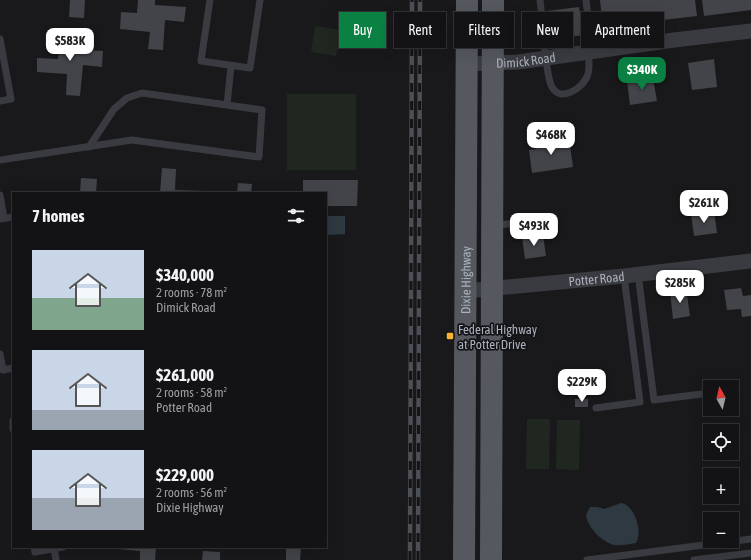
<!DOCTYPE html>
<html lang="en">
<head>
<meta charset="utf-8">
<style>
  body { margin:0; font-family:"Asap Condensed",sans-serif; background:#1c1c1e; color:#f1f3f6; height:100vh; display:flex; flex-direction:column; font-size:15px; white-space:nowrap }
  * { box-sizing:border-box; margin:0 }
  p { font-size:13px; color:#9d9ea0 }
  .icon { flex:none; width:22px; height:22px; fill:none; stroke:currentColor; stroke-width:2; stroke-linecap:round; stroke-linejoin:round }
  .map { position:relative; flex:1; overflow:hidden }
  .details { position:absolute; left:12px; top:192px; width:315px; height:356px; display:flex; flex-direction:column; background:#131315; border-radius:0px; box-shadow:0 4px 16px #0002,0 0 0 1px #323234 }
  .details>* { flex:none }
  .banner { position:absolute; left:339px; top:12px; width:352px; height:36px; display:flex; gap:8px }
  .needle { width:26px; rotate:352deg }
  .tools { position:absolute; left:703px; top:380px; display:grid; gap:8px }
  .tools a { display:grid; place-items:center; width:36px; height:36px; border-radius:0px; background:#131315; box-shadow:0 4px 16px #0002,0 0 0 1px #323234; font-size:20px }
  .price { position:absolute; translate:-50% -34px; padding:0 9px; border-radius:8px; background:#fff; color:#222; font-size:13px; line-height:26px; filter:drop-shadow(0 1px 2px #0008) }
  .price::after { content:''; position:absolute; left:50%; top:24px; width:12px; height:9px; margin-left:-6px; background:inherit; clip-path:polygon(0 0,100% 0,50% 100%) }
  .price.active { background:#0b8043; color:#fff }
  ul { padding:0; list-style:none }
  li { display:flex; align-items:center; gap:12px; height:100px; padding:0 20px }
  li span { display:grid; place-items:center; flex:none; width:112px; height:80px; border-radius:0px; color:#555 }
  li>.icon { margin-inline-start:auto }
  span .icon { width:48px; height:48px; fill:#fffc; stroke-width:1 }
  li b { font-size:17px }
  h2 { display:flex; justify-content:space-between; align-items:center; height:48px; padding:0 20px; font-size:17px }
  .chip { padding:0 14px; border-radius:0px; background:#131315; box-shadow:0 4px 16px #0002,0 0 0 1px #323234; font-size:14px; line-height:36px }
  .chip.active { background:#0b8043; color:#fff }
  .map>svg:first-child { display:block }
</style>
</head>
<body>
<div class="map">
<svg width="751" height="560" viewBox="0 0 751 560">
  <rect width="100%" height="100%" fill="#19191c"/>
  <!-- green -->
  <path fill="#1f2720" d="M315,26l26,4 -5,26 -25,-4z
    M287,94h69v76h-69z
    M527,419h23l-1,50h-23z
    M557,420h23l-1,50 -23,-1z"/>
  <!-- water -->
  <path fill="#2e3941" d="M326,216h19v18l-19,1z
    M621,503c14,2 22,29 15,40 -7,1 -15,3 -22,2 -12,-3 -27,-18 -28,-30l4,-8h8l6,2z"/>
  <!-- building -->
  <path fill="#434449" d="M70,0h15l-1,18 -15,-1z
    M138,0h17v5l31,2 -2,15 -19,-2 -2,30 -15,-1 2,-17 -30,-3 1,-17 16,1z
    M600,0h95l2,16 -94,11z
    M702,0h49v10l-47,6z
    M579,7l4,28 -32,5 -4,-29z
    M60,28l14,1 -1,20 30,2 -1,16 -19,-2 -3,31 -14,-1 1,-21 -30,-2v-14l21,1z
    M541,31l1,11 -11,2 -1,-12z
    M714,59l3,28 -25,3 -4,-27z
    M653,78l4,23 -27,4 -3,-24z
    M569,138l4,29 -41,6 -3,-23 7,-1 -1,-7z
    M162,168l14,1 -1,21 30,1v2h-45z
    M81,178l16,1 -1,14h-16z
    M303,180h55l-1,26h-31v-13h-23z
    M238,183l14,1 -1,9h-14z
    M714,211l3,22 -23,3 -3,-22z
    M543,235l3,21 -21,3 -3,-22z
    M686,288l4,28 -17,3 -3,-28z
    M741,288l2,8 8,-1v21l-9,1 -1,-8 -14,1 -3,-20z
    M575,399h13v8h-13z
    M119,547h37l-1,13h-15v-9l-21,-2z
    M286,547h15l-1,13h-14z
    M203,551l17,1v8h-18z"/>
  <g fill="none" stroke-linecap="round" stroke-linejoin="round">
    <!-- service -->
    <path stroke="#3a3b41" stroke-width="7" d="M210,0l-9,61 49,7 10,-68
      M540,0c3,23 4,65 11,85 8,20 34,2 37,-11 2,-7 1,-15 0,-22
      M586,0l6,52
      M0,39l11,60 -11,2
      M227,105l4,-39
      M0,160l132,-20 127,17 3,-47 -120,-17 -15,5 -13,11 -25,38
      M0,195l4,23
      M0,219l13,-2
      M495,225l37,-3
      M638,274l16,126 56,-7
      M0,354l3,16 10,-2
      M596,408l44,-6 -16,-126
      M13,421v8
      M34,547l1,5 28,-5
      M54,549l2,11
      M587,560l164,-21
      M694,560l57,-7"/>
    <!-- minor -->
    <g stroke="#3a3b41" stroke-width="15">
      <path id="s1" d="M466,64l52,-2 156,-22 77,-9"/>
      <path id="s2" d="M466,291l158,-15 127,-15"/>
    </g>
    <!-- primary -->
    <g stroke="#565860" stroke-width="22">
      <path id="s3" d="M464,560l3,-560"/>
      <path d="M491,560l2,-560"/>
    </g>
    <defs>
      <path id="rail" d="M410,560l2,-560
        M418,560l2,-560"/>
    </defs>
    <!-- rail casing -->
    <use href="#rail" stroke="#4d4f56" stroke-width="4.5"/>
    <!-- rail -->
    <use href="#rail" stroke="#141417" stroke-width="3" stroke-dasharray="9" stroke-linecap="butt"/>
  </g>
  <!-- markers -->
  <rect fill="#fab133" stroke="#141417" stroke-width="1.5" x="446" y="332" width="8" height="8" rx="2"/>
  <g text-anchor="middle" stroke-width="3.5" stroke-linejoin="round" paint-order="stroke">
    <!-- street labels -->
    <g font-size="13" fill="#abb1bc" stroke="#141417">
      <text dy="5" stroke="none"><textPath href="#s1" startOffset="60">Dimick Road</textPath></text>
      <text dy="5" stroke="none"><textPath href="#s2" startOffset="131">Potter Road</textPath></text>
      <text dy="5" stroke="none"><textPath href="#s3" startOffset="280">Dixie Highway</textPath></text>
    </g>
    <!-- poi labels -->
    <g font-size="13" fill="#abb1bc" stroke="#141417" text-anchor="start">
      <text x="458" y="334">Federal Highway<tspan x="458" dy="15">at Potter Drive</tspan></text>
    </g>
  </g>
</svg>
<div class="tools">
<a><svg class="needle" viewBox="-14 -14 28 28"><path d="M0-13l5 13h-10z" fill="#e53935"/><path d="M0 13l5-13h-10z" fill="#9d9ea0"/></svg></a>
<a><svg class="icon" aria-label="locate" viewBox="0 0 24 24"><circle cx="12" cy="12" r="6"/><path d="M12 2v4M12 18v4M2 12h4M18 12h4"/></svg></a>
<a>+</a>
<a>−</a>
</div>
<b class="price" style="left:70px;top:62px">$583K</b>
<b class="price active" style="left:642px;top:91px">$340K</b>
<b class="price" style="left:551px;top:156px">$468K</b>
<b class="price" style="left:704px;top:224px">$261K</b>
<b class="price" style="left:534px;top:247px">$493K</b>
<b class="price" style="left:680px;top:304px">$285K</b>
<b class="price" style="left:582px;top:403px">$229K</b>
<div class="banner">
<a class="chip active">Buy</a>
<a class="chip">Rent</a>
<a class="chip">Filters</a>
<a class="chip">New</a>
<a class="chip">Apartment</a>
</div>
<section class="details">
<h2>7 homes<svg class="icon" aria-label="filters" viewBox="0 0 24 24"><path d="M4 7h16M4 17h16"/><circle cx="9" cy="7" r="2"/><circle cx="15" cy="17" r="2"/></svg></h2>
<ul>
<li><span style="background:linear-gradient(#c9d6e8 60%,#7fa58c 0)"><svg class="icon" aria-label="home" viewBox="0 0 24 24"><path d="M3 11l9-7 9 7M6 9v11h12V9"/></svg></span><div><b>$340,000</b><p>2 rooms · 78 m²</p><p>Dimick Road</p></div></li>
<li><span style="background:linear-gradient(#c9d6e8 75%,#9aa5b1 0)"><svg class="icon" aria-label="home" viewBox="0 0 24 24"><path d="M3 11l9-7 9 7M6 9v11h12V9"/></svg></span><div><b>$261,000</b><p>2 rooms · 58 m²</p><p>Potter Road</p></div></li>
<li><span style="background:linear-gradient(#c9d6e8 60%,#9aa5b1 0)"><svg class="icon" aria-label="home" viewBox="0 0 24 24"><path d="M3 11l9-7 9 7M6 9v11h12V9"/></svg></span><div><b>$229,000</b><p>2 rooms · 56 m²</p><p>Dixie Highway</p></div></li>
</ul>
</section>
</div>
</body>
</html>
